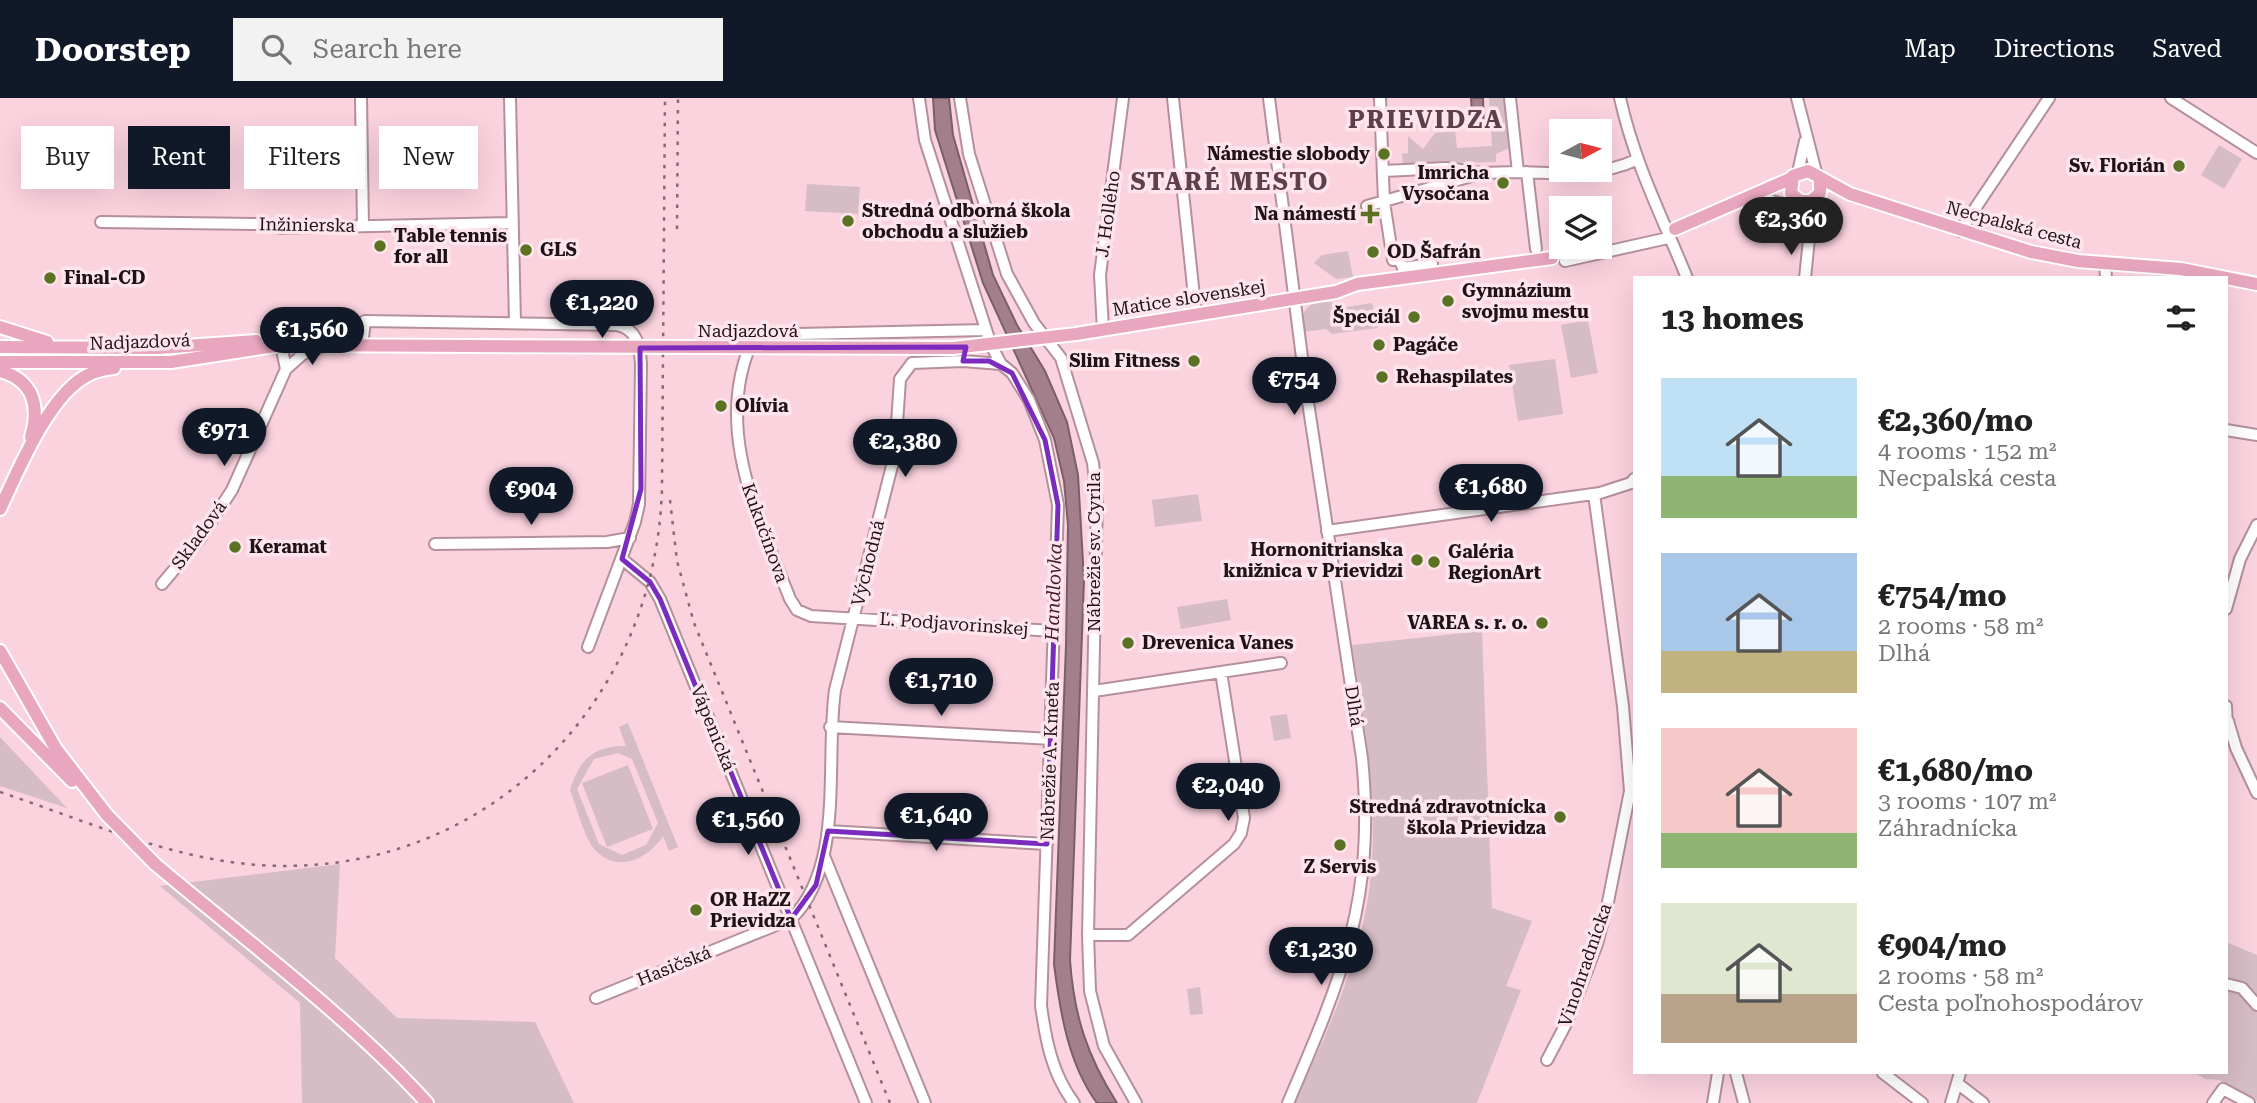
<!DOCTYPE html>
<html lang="en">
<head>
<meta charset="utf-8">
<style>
  body { margin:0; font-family:"Roboto Serif",serif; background:#f2f2f2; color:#222; height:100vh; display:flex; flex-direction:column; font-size:26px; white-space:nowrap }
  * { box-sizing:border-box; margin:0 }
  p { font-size:23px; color:#767676 }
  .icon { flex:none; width:38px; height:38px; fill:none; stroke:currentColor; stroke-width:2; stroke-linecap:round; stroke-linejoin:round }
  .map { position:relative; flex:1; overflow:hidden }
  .panel { position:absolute; left:1633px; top:178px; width:595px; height:798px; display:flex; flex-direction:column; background:#fff; border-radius:0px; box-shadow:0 7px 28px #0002 }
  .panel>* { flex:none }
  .top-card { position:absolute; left:21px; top:28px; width:665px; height:63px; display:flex; gap:14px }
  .needle { width:46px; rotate:83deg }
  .controls { position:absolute; left:1549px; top:21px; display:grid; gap:14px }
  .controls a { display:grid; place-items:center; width:63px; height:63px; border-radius:0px; background:#fff; box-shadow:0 7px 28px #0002; font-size:35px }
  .price { position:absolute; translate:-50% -60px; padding:0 16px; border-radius:24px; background:#111827; color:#fff; font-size:23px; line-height:46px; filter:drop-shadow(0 2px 4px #0008) }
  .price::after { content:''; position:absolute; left:50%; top:42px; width:21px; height:16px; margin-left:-10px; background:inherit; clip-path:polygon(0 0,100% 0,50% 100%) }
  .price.active { background:#222; color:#fff }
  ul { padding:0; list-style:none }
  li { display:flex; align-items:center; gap:21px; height:175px; padding:0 28px }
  li span { display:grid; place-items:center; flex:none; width:196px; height:140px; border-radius:0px; color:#555 }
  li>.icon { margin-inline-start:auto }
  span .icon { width:84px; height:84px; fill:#fffc; stroke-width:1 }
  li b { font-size:30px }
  h2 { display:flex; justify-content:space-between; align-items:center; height:84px; padding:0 28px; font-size:30px }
  .tag { padding:0 24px; border-radius:0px; background:#fff; box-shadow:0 7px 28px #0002; font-size:24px; line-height:63px }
  .tag.active { background:#111827; color:#fff }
  header { display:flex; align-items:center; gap:42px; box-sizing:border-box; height:98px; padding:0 35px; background:#111827; color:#fff }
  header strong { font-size:33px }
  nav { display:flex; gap:38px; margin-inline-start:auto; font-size:24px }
  .search { width:490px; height:63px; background:#f2f2f2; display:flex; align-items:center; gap:18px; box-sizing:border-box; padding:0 24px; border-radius:0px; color:#767676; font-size:26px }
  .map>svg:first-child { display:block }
</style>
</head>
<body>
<header>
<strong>Doorstep</strong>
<div class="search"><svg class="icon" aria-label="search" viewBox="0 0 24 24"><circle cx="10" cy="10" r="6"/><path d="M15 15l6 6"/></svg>Search here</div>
<nav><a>Map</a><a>Directions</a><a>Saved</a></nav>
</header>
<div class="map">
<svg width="2257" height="1005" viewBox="0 0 2257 1005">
  <rect width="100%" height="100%" fill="#fbd3df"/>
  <!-- green -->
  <path fill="#d6bcc4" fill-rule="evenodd" d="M1489,0h15l5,50 -13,6v8l-93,2 -1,-10 6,-1v-17l15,13 12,-16 20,-2 2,17 35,-2z
    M2219,47l23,14 -18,30 -23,-14z
    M807,86l53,3 -2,27 -53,-3z
    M1348,153l5,26 -17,2 -22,-16 8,-8z
    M1323,204l17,1 1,5 31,-5 6,25 -46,6 -6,-5 -23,3c-2,-18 0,-28 20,-30z
    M1588,222l10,53 -27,5 -10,-53z
    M1555,261l8,55 -45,7 -9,-56z
    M1198,396l4,27 -47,6 -3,-27z
    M1227,501l4,21 -50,9 -4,-22z
    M1482,533l10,277 40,13 -26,65 15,4 -44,113h-183c31,-64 60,-129 73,-199 15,-86 -2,-174 -15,-259z
    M1287,616l4,24 -17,3 -4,-25z
    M628,625l50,124 -9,4 -6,-15c-15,23 -45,38 -68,14 -10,-10 -19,-45 -25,-60 9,-30 24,-45 56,-44l-7,-19zM618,655l14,6 26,64 -12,22 -24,10 -23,-11 -22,-55 17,-30z
    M0,639l67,71 -67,-22z
    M628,667l25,64 -46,18 -25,-64z
    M340,766l-5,94 62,60 138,4 39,81h-272l-2,-100 -140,-117z
    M2226,844l31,13v146l-38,-21 -14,-1 -10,-6h31z
    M1200,889l3,27 -13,1 -3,-26z"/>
  <!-- water -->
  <path fill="#a27f8a" stroke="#7b5f68" stroke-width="2" d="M933,0h16l4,37 40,140 24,50 28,46 22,51 11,53 6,105 -14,380c4,56 17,96 47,143h-20c-29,-39 -37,-92 -43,-139l12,-319 2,-120 -4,-44 -10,-43 -71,-155 -48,-153z
    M1471,0h12l1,31h-11z"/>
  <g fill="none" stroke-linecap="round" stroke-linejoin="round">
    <defs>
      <path id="minor" d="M361,0l2,128
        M510,0l5,225
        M919,0l6,42 66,205 10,19 11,9 17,27 16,40 13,65 -17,501c5,35 11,68 33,97
        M960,0l9,56 38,120 27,49 27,35 32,105 4,37 -9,435 2,56 14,55 32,57
        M1173,0l23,217
        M1269,0l37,291 56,369c14,140 -20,220 -74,345
        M1380,0l4,104 9,58 6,-1 4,9 29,-4
        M1620,0c15,67 42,118 67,180
        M1797,0l20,78
        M2171,0l86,55
        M1384,73l62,-3 35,5 37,-1 -8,-74
        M1518,74c39,1 82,5 118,-12
        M1527,74l9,77
        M1798,74l7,-31
        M1753,99c32,6 40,8 53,38
        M1367,108l108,-31
        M101,124l160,2 21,4 230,-5
        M1960,133l89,-133
        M1565,163l103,-23
        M2105,166l1,14
        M1805,180l8,-78
        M986,232l-231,5c-44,88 2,180 35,264l7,11 14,6 243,15
        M1103,232l-3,-55 23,-177
        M362,248l3,-25 252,4c20,4 23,21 24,39l-2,140 -4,18 -47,125
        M286,271l17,-15 18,-7
        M2226,332l31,5
        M1327,433l273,-38 31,-10 3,-4
        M435,446l172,-2 23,-4
        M622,461l28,23 10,17 206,504
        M162,486l37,-44 33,-50 54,-121 -5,-24
        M2226,511l14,-50 17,-34
        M1094,593l187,-28
        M2226,608l1,21
        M2228,623l8,27 21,45
        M830,629l221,12
        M828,733l219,13
        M824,758l101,247
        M1088,837h40l106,-91 7,-11 3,-15 -23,-146
        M2226,886l16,4 15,17
        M596,900l195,-79c54,-52 34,-157 44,-229l60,-236 5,-75 12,-16 51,-2 38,3
        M1547,962l21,-40 29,-76 11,-42 22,-111 -7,-85 -29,-212
        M1736,975l8,30
        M1883,975l39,30
        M1957,985l26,20
        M1713,1005l5,-30
        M1951,1005l9,-30
        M2213,1005l10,-14 26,14"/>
      <path id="major" d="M1820,82v13l-9,8h-11l-9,-8 2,-17 15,-5 42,23 181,58 47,9 103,8 76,15
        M1675,131l117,-51
        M0,229l47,15
        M0,249l158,1 98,-7
        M953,250l123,-14 260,-42 21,-8 195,-26
        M0,264h171l110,-17 188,1
        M0,273c34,9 40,36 31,66
        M0,411c18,-38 49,-115 88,-134 7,-4 17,-6 26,-7
        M0,553l56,98 51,66
        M0,610l72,73
        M155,766c89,75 194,153 272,239"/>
    </defs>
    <!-- minor casing -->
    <use href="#minor" stroke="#b5909b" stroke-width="14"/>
    <!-- major casing -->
    <use href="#major" stroke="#fff" stroke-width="16"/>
    <!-- minor -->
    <use href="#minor" stroke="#fff" stroke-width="10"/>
    <!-- major -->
    <use href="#major" stroke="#e9a7bf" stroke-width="12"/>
    <!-- rail -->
    <path stroke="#846b73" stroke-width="2.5" stroke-dasharray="3.5 7" stroke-linecap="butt" d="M677,131l1,-131
      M670,402l7,61 17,62 196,480
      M0,694c84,28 170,67 259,73 223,15 398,-160 403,-378l3,-389"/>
    <defs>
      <path id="major-bridge" d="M469,248l484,2
        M107,717l48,49"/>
    </defs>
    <!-- major-bridge casing -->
    <use href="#major-bridge" stroke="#fff" stroke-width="16" stroke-linecap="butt"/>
    <!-- major-bridge -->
    <use href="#major-bridge" stroke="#e9a7bf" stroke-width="12"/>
  </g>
  <!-- marked area -->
  <path fill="none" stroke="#7b2cbf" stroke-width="5" stroke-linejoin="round" d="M966,249l-3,14h26l23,12 33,67 13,65 -11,339 -219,-13 -12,54 -25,34 -131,-320 -10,-17 -28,-23 19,-70 -1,-141z"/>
  <!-- markers -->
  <g fill="#5b7223" stroke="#fee5ec" stroke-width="2.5">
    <circle cx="1384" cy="56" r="7"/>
    <circle cx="2179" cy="68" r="7"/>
    <circle cx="1503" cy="85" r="7"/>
    <path d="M1366.5 105.5h7v7h7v7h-7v7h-7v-7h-7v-7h7z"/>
    <circle cx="848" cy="123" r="7"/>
    <circle cx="380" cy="148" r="7"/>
    <circle cx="526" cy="152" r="7"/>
    <circle cx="1373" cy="154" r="7"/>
    <circle cx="50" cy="180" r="7"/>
    <circle cx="1448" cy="203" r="7"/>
    <circle cx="1414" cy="219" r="7"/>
    <circle cx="1379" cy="247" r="7"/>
    <circle cx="1194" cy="263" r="7"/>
    <circle cx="1382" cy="279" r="7"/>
    <circle cx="721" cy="308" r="7"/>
    <circle cx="235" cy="449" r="7"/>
    <circle cx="1417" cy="462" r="7"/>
    <circle cx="1434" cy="464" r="7"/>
    <circle cx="1542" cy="525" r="7"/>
    <circle cx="1128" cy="545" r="7"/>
    <circle cx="1560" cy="719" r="7"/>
    <circle cx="1340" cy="747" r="7"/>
    <circle cx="696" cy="812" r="7"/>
  </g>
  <g text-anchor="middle" stroke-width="7" stroke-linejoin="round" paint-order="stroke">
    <!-- poi labels -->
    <g font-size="18" font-weight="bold" fill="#201317" stroke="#fee5ec" text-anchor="start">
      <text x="1370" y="62" text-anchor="end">Námestie slobody</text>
      <text x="2165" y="74" text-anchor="end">Sv. Florián</text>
      <text x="1489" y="81" text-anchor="end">Imricha<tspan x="1489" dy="21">Vysočana</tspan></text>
      <text x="862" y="119">Stredná odborná škola<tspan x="862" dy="21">obchodu a služieb</tspan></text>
      <text x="1356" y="122" text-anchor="end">Na námestí</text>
      <text x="394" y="144">Table tennis<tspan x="394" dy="21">for all</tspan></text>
      <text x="540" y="158">GLS</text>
      <text x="1387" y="160">OD Šafrán</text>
      <text x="64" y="186">Final-CD</text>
      <text x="1462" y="199">Gymnázium<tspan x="1462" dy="21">svojmu mestu</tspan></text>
      <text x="1400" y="225" text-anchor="end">Špeciál</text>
      <text x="1393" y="253">Pagáče</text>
      <text x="1180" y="269" text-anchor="end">Slim Fitness</text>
      <text x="1396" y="285">Rehaspilates</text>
      <text x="735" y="314">Olívia</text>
      <text x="249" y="455">Keramat</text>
      <text x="1403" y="458" text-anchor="end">Hornonitrianska<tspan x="1403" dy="21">knižnica v Prievidzi</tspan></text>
      <text x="1448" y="460">Galéria<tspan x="1448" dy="21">RegionArt</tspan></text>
      <text x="1528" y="531" text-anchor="end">VAREA s. r. o.</text>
      <text x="1142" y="551">Drevenica Vanes</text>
      <text x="1546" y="715" text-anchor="end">Stredná zdravotnícka<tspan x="1546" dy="21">škola Prievidza</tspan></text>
      <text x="1340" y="775" text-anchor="middle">Z Servis</text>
      <text x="710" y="808">OR HaZZ<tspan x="710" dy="21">Prievidza</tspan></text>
    </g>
    <!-- street labels -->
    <g font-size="18" fill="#201317" stroke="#fee5ec">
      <text transform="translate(1108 116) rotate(-82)" y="6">J. Hollého</text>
      <text transform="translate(307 127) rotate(1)" y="6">Inžinierska</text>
      <text transform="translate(2014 127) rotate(15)" y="6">Necpalská cesta</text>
      <text transform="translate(1189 200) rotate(-9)" y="6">Matice slovenskej</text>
      <text x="748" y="239">Nadjazdová</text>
      <text transform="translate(140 244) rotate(-2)" y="6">Nadjazdová</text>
      <text transform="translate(765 435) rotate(70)" y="6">Kukučínova</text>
      <text transform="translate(199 437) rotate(-54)" y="6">Skladová</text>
      <text transform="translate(1094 454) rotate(-90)" y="6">Nábrežie sv. Cyrila</text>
      <text transform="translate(868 465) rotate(-76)" y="6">Východná</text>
      <text transform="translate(954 526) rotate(4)" y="6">Ľ. Podjavorinskej</text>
      <text transform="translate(1354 608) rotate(81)" y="6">Dlhá</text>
      <text transform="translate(713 630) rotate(68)" y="6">Vápenická</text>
      <text transform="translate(1050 663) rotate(-88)" y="6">Nábrežie A. Kmeťa</text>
      <text transform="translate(1585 867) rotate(-71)" y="6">Vinohradnícka</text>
      <text transform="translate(674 868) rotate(-22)" y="6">Hasičská</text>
    </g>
    <!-- water labels -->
    <g font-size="19" font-style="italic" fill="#49192c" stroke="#fee5ec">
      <text transform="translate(1053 494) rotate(-88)" y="7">Handlovka</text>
    </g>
    <!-- district labels -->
    <g font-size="24" font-weight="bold" letter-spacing="2" fill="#5f3f49" stroke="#fee5ec">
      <text x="1426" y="30">PRIEVIDZA</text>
      <text x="1230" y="92">STARÉ MESTO</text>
    </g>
  </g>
</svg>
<div class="controls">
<a><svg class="needle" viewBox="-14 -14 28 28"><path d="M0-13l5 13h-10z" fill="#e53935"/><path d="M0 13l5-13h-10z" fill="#767676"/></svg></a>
<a><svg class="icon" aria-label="layers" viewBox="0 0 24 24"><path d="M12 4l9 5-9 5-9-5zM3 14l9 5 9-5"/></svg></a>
</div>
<b class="price active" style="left:1791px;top:159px">€2,360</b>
<b class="price" style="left:602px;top:242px">€1,220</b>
<b class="price" style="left:312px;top:269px">€1,560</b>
<b class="price" style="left:1294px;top:319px">€754</b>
<b class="price" style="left:224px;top:370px">€971</b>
<b class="price" style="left:905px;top:381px">€2,380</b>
<b class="price" style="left:1491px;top:426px">€1,680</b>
<b class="price" style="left:531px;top:429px">€904</b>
<b class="price" style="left:941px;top:620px">€1,710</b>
<b class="price" style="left:1228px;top:725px">€2,040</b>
<b class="price" style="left:936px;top:755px">€1,640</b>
<b class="price" style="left:748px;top:759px">€1,560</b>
<b class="price" style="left:1321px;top:889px">€1,230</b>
<div class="top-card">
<a class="tag">Buy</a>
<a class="tag active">Rent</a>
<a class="tag">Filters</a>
<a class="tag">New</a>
</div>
<section class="panel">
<h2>13 homes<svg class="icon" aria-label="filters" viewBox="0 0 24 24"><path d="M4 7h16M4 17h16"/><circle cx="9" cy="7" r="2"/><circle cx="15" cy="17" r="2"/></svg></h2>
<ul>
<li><span style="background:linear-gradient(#bfe0f5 70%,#8fb573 0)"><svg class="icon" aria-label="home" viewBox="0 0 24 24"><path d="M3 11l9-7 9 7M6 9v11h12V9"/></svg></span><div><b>€2,360/mo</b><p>4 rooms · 152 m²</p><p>Necpalská cesta</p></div></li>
<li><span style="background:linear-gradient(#a9c7e8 70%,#c2b280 0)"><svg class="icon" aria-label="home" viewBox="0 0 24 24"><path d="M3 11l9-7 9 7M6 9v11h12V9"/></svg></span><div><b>€754/mo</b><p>2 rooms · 58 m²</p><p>Dlhá</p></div></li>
<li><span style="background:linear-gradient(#f6c9c9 75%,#8fb573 0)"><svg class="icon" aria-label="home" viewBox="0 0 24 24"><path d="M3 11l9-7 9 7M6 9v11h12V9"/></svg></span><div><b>€1,680/mo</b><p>3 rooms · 107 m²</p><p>Záhradnícka</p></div></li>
<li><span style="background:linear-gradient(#dfe7d0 65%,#b9a48a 0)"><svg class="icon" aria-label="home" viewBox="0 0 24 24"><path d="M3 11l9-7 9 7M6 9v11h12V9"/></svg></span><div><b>€904/mo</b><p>2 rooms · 58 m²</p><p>Cesta poľnohospodárov</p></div></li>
</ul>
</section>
</div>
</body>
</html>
